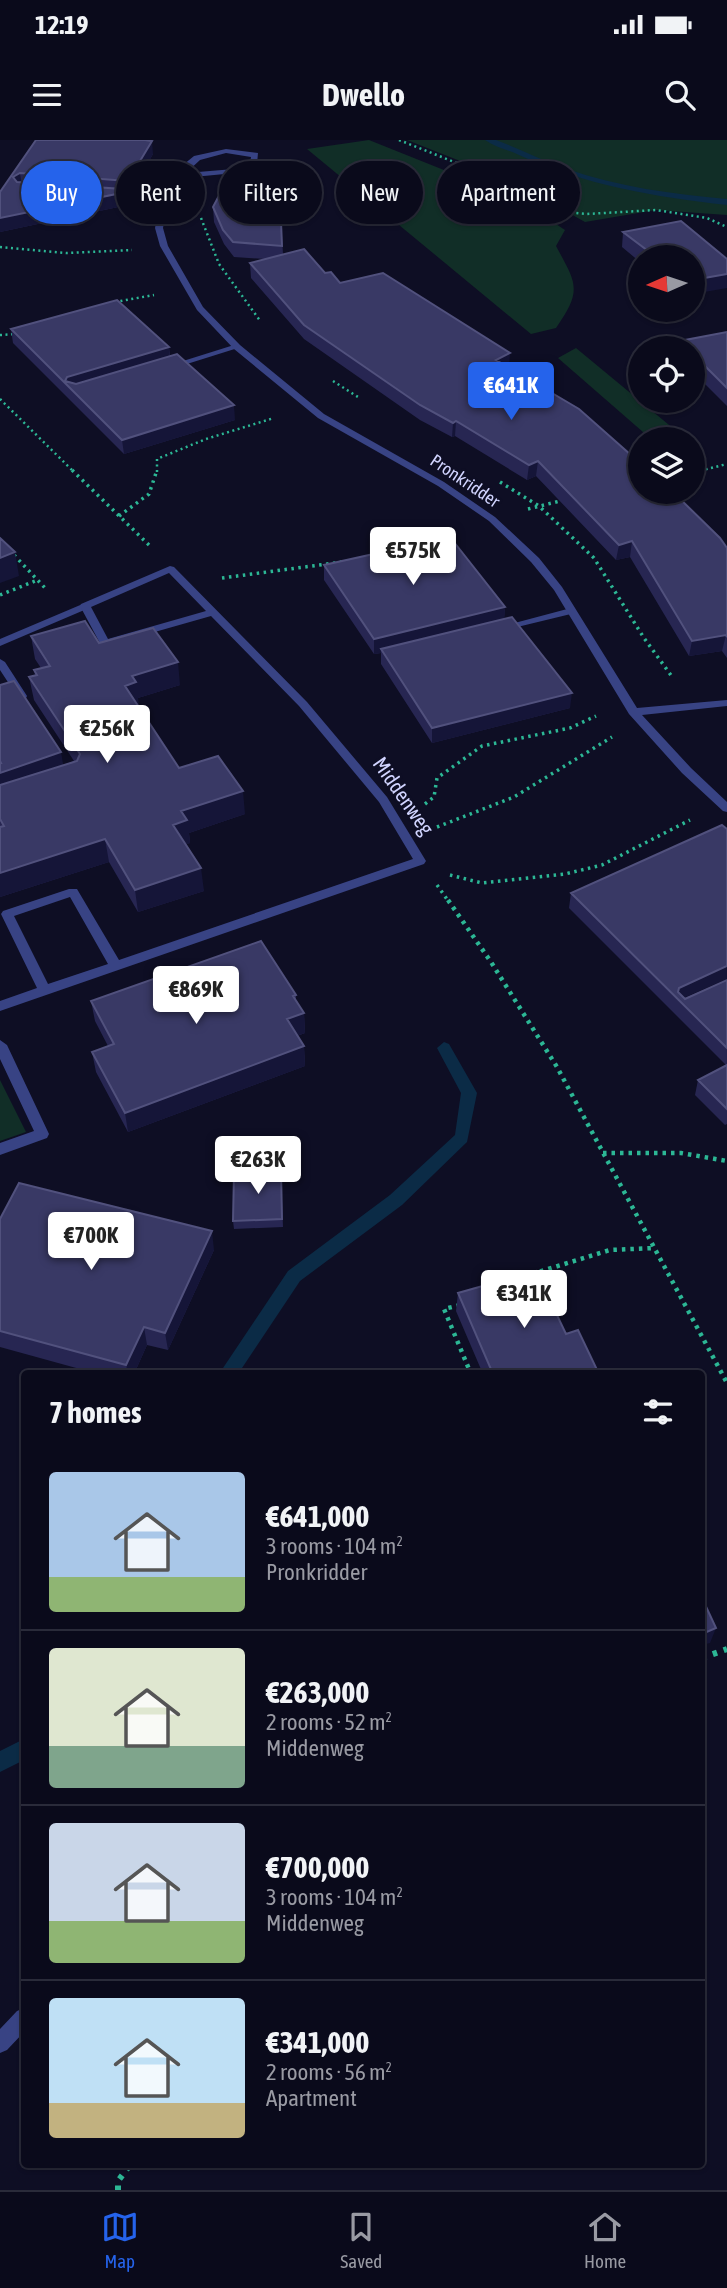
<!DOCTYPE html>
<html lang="en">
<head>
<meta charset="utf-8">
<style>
  body { margin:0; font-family:"Asap Condensed",sans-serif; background:#181828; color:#f1f3f6; height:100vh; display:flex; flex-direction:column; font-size:26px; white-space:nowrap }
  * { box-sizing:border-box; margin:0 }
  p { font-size:23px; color:#999aa3 }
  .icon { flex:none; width:38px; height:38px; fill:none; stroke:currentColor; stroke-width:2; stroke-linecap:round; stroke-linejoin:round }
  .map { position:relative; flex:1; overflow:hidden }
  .drawer { position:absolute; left:21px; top:1230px; width:684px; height:798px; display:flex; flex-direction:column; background:#0a0a1b; border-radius:7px; box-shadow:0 2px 5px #0004,0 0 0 2px #2a2b3a }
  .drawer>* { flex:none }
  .top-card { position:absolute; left:21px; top:21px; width:686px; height:63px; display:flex; gap:14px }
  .needle { width:46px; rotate:267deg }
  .fabs { position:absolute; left:628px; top:105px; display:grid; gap:14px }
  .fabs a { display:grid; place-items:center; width:77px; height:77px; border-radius:50%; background:#0a0a1b; box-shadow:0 2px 5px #0004,0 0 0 2px #2a2b3a; font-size:35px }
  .price { position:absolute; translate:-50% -60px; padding:0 16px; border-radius:7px; background:#fff; color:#222; font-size:23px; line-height:46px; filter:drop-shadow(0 2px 4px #0008) }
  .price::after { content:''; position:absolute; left:50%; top:42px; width:21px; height:16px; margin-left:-10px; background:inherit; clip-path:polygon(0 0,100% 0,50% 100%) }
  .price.current { background:#2563eb; color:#fff }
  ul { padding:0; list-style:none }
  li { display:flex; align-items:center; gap:21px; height:175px; padding:0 28px }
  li+li { border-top:2px solid #2a2b3a }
  li span { display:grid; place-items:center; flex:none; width:196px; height:140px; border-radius:7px; color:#555 }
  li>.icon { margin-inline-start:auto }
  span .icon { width:84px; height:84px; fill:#fffc; stroke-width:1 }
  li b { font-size:30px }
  h2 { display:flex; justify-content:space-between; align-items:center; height:84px; padding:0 28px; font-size:30px }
  .tag { padding:0 24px; border-radius:32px; background:#0a0a1b; box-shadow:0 2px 5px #0004,0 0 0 2px #2a2b3a; font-size:24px; line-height:63px }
  .tag.current { background:#2563eb; color:#fff }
  .status { display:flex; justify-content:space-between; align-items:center; height:49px; padding:0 35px; background:#0a0a1b; direction:ltr }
  .status svg { height:19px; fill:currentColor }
  header { display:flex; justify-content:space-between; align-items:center; height:91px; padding:0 28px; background:#0a0a1b; font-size:32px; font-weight:700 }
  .menu { display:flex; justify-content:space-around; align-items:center; height:98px; border-top:2px solid #2a2b3a; background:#0a0a1b; font-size:19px; color:#999aa3 }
  .menu a { display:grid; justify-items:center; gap:4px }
  .menu .current { color:#2563eb }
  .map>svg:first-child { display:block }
</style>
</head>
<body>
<div class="status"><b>12:19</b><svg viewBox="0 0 49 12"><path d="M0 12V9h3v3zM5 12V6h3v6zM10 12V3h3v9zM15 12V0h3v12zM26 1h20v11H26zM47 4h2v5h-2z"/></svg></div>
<header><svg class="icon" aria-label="menu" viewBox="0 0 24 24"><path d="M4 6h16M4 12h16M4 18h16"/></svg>Dwello<svg class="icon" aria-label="search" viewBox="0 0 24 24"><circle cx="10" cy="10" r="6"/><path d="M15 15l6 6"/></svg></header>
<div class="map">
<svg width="727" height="2050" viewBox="0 0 727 2050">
  <rect width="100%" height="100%" fill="#0e0e24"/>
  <!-- green -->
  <path fill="#112e27" d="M369,0l152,61 44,29 -9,16c20,37 27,44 0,82l-25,6 -224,-185z
    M407,0h320v75l-71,-5 -71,12 -72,-40z
    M576,208l110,91h-35l-93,-81z
    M0,940l26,52 -26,9z"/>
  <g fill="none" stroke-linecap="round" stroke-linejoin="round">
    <!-- stream -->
    <path fill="#0b2b46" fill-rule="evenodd" d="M485,0h11c24,9 47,21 71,29 51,18 106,25 160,30v6c-72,-8 -142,-20 -208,-50 -11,-5 -24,-8 -34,-15z
      M444,902l5,2 28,49 -10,49 -65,63 -102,76 -62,93h-19l69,-103 102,-76 65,-60 6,-42 -24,-45z
      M24,1599v21l-24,12v-21z"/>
    <!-- path-far3 -->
    <path stroke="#2cb795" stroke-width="2.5" stroke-dasharray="2 3.5" stroke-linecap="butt" d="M399,0l103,41 63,31 22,2 69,-4 51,8 20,9
      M201,78l18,46 42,58
      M0,107l66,6 66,-3
      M115,162l39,-7
      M0,195l17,-1
      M333,241l25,16
      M0,259l74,73
      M157,332v-13l49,-20 68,-21
      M695,332l32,-8"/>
    <!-- path-far2 -->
    <path stroke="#2cb795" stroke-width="3.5" stroke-dasharray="2.5 4.5" stroke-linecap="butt" d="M72,330l77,75
      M693,332l9,-2
      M500,342l39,24 55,52 50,80 29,40
      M528,369l36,-9
      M119,376l30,-22 8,-24
      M411,406l42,-14
      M14,415l32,34
      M222,438l120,-16
      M0,455l35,-14
      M425,664l9,-7 3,-19 45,-32 88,-18 26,-12
      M437,687l77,-30 98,-60
      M450,735l32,8 83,-9 37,-9 88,-45
      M437,745l12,17"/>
    <!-- path-far1 -->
    <path stroke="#2cb795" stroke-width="4.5" stroke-dasharray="3.5 5" stroke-linecap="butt" d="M448,760l43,62 66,105 170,316
      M603,1013h78l46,8
      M532,1134l78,-24 44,-2
      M460,1165l-16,4 27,65"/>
    <!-- path -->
    <path stroke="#2cb795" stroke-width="6" stroke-dasharray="4.5 7" stroke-linecap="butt" d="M702,1518l25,-9
      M118,2050v-9l12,-16"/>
    <!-- service -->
    <path fill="#384384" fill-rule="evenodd" d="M103,55l61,4 4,2 -4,2 -58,-4h-3z
      M234,205l7,2 -70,22 -7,-2z
      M85,463l4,1v4l-89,38v-7z
      M571,468l5,3 -1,2 -74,18 -5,-3z
      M0,519l5,3 22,34 -1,2h-8l-1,-2 -17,-26z
      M0,900l7,5 42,89 -2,4 -47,17v-12l34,-12 -34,-72z"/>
    <!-- minor -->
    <path fill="#384384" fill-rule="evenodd" d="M226,9l32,4 -1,11 -22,9 -52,5 -15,23 -5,27 5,18 35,61 37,38 84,69 120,68 51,35 44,41 23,29 75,121 90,-8v6l-85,9 49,53 36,34v10l-4,-1 -41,-38 -53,-59 -75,-124 -23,-28 -42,-41 -51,-35 -120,-68 -84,-69 -37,-39 -37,-64 -5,-18 5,-27 23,-36 11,-9zM226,13l25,4 -1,6 -16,6 -48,4 14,-13z
      M170,426l4,1 133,135 80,95 39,64 -2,3 -424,147v-10l37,-13 -36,-74 2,-3 66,-22h8l42,71 294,-101 -34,-57 -80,-96 -88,-90 -102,29h-8l-21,-39 1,-2zM169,433l37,38 -98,28 -17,-32zM70,757l38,67 -60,20 -34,-68z
      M24,1868v24l-17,18 -7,3v-24l17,-18z"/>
  </g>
  <!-- wall -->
  <path fill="#272652" d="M36,0l117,14 -23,40h-7l1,9 -1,3 -123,26v-40z
    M279,34l4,81 42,18 15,10 169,84 218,181v110l-5,-7 -33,5 -59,-99 -14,3 -80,-84 -9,4 -72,-44 -3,1 -32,-17 -116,-81 -53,-61 -1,-15 15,-4 -31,-2 -10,-13 -10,-22 -1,-15z
    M623,92l70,25h-53v5l-18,-15z
    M11,189l158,18 1,9 65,64 -111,34 -111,-111z
    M727,192v74l-34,-34v-24h-14l1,-7z
    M324,425l181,42 -1,12 66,89 -138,35 -51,-79v-11l-7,1 -50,-74z
    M31,496l68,7 81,42 -42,13v8l41,62 66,46 -56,19 1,10 -4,1 18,47 -66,21 -29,-50 -109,35v-212l63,80 11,-4 -40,-61 -5,-23 6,-2 -1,-5 7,-2 -6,-9z
    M571,753l113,105 43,-18v144l-2,1 -30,-30 3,-15 28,-15 -157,-157z
    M296,855v5l8,13 1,20 -8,3 7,10 1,20 -177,66 -32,-60 -4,-20 16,-6 -13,-25 -4,-20z
    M281,1031l2,56 -49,2 -1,-8z
    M0,1079l214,31 -46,100 -21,-5 -13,29h-36l-98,-27z
    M458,1153l141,81h-116l-27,-63z"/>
  <!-- shaded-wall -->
  <path fill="#151538" d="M152,1l1,13 -23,40 -2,-13z
    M20,33l2,13 -6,4 -3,-13z
    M123,49l1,14 -1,3 -123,26v-14z
    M727,134v14l-34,6v-14z
    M169,207l1,14 -97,30 -8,-10 2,-4z
    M510,213l-1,14 -13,-7z
    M234,265l1,15 -111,34 -2,-14z
    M456,281l-1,15 -3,1 1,-14z
    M538,321l-2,15 -9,4 2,-15z
    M632,401l-2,16 -14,3 3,-15z
    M15,412l4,24 -19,7v-25z
    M505,467l-1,15 -123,27v4l-7,1v-15z
    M726,495l-4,16 -33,5 3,-15z
    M178,522l2,23 -42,13 1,7 -11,4 -3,-23 7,-10z
    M572,553l-2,15 -138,35v-15z
    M61,612l4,23 -65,22v-24z
    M243,651l2,23 -56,19 1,10 -14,5 -3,-23 8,-14z
    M105,699l4,23 -109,35v-24z
    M201,728l3,23 -66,21 -3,-22z
    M727,826v13l-48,21 -2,-2 2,-10z
    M304,873l1,20 -17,6 -1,-20z
    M304,906l1,20 -177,66 -3,-19z
    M212,1091l2,19 -46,100 -3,-17z
    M144,1187l3,18 -13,29h-6l-2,-9z
    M716,1488l-6,15 -8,2v-11z"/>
  <!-- building -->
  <path fill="#393965" stroke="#51517d" stroke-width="2" d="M36,0h109l7,1 -24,40 -108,-8 -7,4 4,5 106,7 -2,4 -121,25v-26z
    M232,31l47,3 3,72 -49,-4 -10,-12 -10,-23z
    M681,81l46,38v15l-34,6v-23h-37l-33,-25z
    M304,109l21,24 6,-1 9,11 43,-10 127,80 -14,7 83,49 61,54v29h33l47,46 7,10v89l-1,-2 -34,6 -60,-100 -13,4 -81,-84 -9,4 -73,-44 -3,2 -33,-18 -116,-80 -54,-62z
    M117,160l52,47 -102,30 -2,4 11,3 101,-30 57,51 -112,35 -111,-111z
    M727,192v56l-34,-34v-6h-6l-7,-7z
    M450,397l55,70 -131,32 -50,-74z
    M0,398l15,14 -15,6z
    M512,477l60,76 -140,35 -51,-79z
    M85,481l14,22 54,-15 25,34 -46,14 4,6 -11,4 54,82 39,-12 25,35 -62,20 6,9 -14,5 28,43 -66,22 -30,-51 -105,34v-46l4,-1 -4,-7v-34l77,-24 3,-7 -51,-77 8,-2 -3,-5 16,-4 -19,-30z
    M14,541l47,71 -61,21v-10h1l-1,-2v-76z
    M722,685l5,4v137l-48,22 -1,4 7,7 42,-19v68l-156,-155z
    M261,801l35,54 -3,1 11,17 -17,6 17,27 -179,67 -33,-61 22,-8 -23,-43z
    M727,925v44l-29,-29z
    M281,1031l1,48 -49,2 1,-48z
    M19,1043l193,48 -47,102 -21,-6 -18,38 -126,-34v-112z
    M536,1131l30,63 12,-4 21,44h-106l-35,-81z
    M702,1458l14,30 -14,6z"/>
  <g text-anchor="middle" stroke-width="5" stroke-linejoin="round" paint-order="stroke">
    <!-- far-street labels -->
    <g font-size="18" fill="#d1d4ff" stroke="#0e0e24">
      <text transform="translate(465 341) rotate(34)" y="6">Pronkridder</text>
    </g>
    <!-- street labels -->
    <g font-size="21" fill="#d1d4ff" stroke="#0e0e24">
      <text transform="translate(403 656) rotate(55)" y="7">Middenweg</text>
    </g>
  </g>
</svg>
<div class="fabs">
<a><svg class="needle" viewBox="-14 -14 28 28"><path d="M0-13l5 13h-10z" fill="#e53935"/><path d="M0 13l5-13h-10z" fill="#999aa3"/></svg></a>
<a><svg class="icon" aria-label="locate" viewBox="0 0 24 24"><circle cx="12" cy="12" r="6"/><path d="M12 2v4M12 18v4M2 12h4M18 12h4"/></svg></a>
<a><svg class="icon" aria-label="layers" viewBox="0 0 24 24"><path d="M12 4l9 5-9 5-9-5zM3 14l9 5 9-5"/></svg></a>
</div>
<b class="price current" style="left:511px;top:282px">€641K</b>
<b class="price" style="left:413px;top:447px">€575K</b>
<b class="price" style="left:107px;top:625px">€256K</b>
<b class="price" style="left:196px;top:886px">€869K</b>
<b class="price" style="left:258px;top:1056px">€263K</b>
<b class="price" style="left:91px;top:1132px">€700K</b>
<b class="price" style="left:524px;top:1190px">€341K</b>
<div class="top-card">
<a class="tag current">Buy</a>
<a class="tag">Rent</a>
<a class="tag">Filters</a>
<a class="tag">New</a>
<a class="tag">Apartment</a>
</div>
<section class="drawer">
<h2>7 homes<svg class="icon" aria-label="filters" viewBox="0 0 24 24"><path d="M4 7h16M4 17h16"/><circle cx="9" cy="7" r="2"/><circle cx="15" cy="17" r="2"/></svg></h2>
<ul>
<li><span style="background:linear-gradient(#a9c7e8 75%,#8fb573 0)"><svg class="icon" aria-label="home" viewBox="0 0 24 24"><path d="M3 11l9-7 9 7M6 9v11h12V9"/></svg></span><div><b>€641,000</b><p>3 rooms · 104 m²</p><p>Pronkridder</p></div></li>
<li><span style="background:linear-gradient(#dfe7d0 70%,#7fa58c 0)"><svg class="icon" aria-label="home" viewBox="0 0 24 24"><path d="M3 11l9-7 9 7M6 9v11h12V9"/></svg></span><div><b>€263,000</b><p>2 rooms · 52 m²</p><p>Middenweg</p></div></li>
<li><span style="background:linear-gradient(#c9d6e8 70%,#8fb573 0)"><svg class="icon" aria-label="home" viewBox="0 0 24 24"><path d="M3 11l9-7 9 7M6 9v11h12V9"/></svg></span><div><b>€700,000</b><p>3 rooms · 104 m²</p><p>Middenweg</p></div></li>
<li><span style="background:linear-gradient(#bfe0f5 75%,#c2b280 0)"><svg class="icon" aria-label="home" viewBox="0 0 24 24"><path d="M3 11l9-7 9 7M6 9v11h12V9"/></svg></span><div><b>€341,000</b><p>2 rooms · 56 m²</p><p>Apartment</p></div></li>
</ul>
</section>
</div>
<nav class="menu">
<a class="current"><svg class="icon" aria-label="map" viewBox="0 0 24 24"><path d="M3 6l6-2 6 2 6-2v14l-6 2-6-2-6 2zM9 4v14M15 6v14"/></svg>Map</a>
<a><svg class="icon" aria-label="saved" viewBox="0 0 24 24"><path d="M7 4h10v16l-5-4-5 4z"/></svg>Saved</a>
<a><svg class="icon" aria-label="home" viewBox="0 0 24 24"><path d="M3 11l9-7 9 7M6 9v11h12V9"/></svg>Home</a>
</nav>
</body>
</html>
